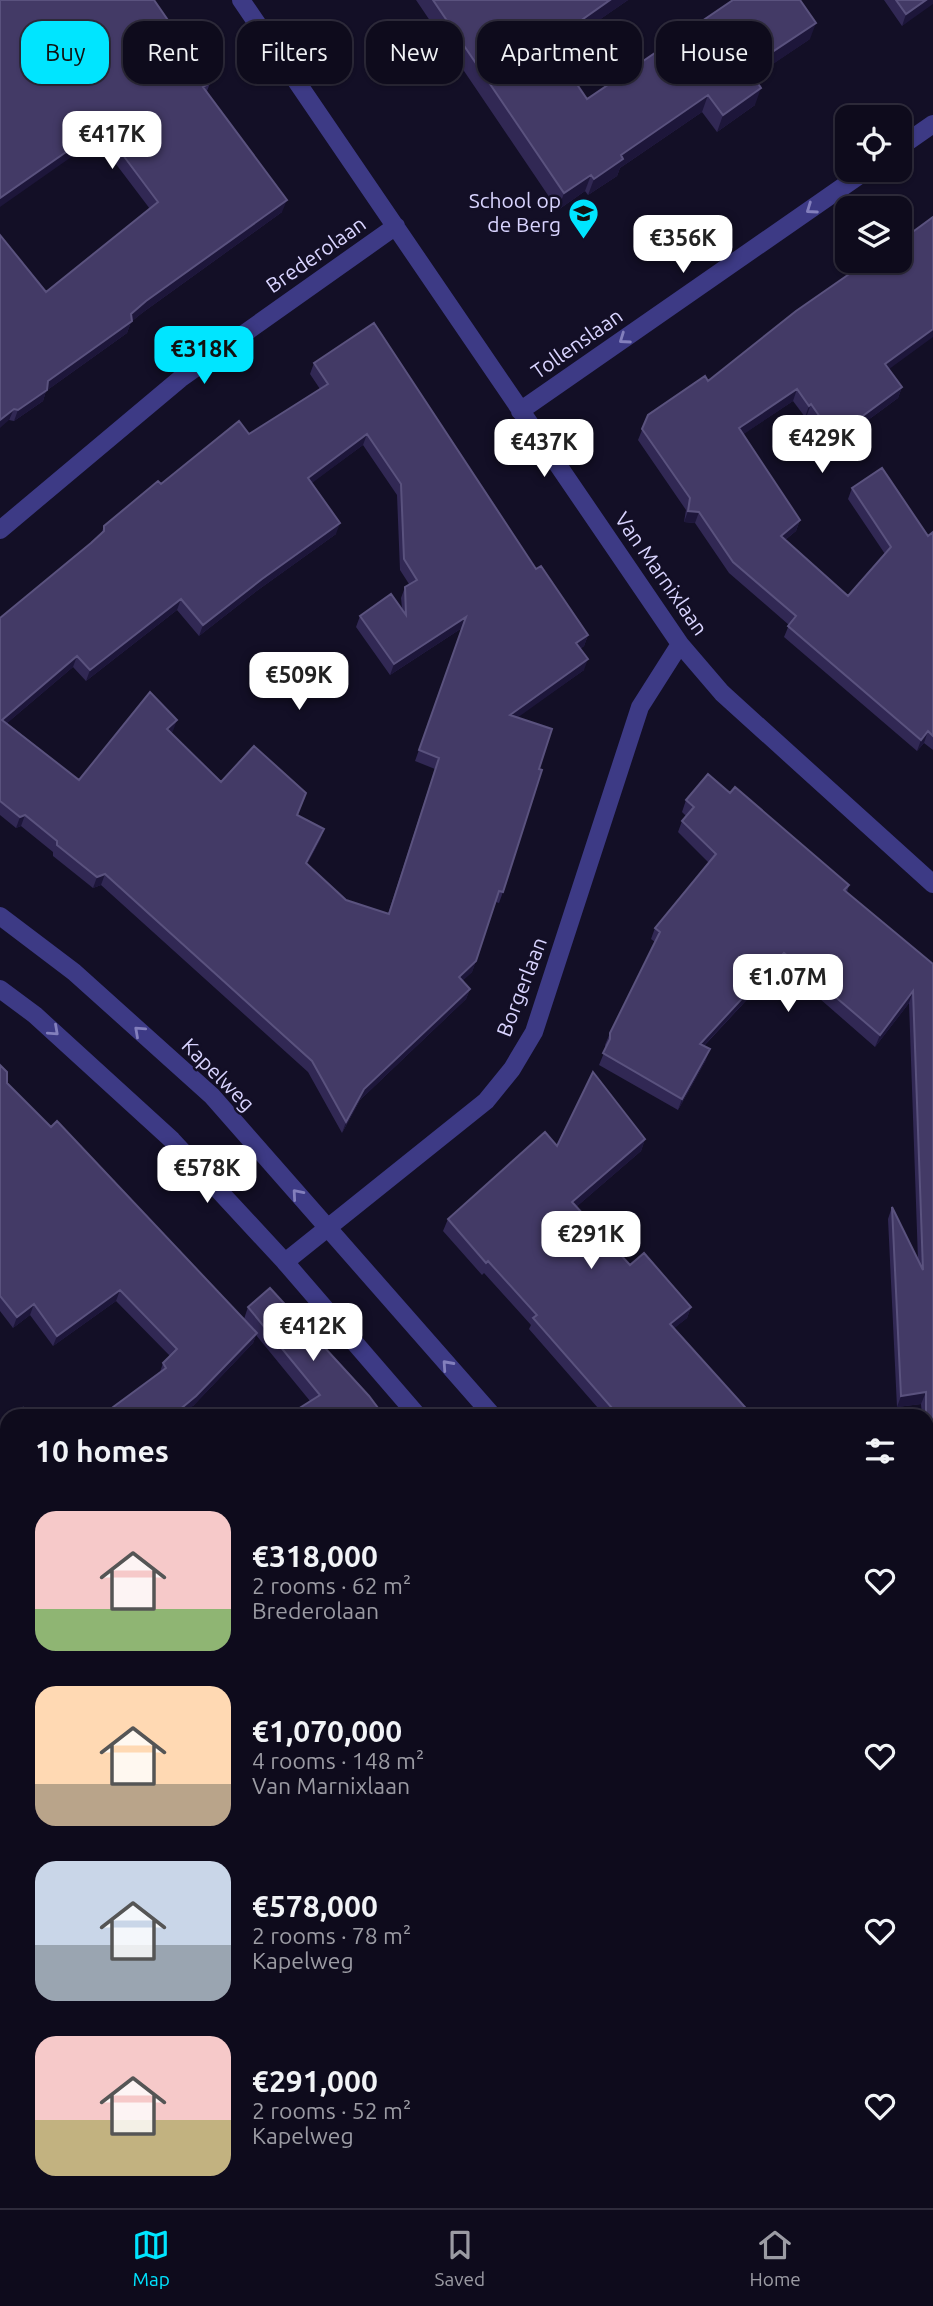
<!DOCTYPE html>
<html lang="en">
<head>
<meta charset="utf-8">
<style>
  body { margin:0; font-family:Ubuntu,sans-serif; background:#1c1929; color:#f1f3f6; height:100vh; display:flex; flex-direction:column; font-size:26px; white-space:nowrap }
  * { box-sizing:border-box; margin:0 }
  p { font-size:23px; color:#9b9ba3 }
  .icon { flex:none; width:38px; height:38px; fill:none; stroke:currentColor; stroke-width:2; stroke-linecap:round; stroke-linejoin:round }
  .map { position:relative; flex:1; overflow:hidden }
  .panel { position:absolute; left:0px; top:1409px; width:934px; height:800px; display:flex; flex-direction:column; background:#0e0b1c; border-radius:21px 21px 0 0; box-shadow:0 2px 5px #0004,0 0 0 2px #2e2b3b }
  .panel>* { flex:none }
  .hud { position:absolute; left:21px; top:21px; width:892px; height:63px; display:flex; gap:14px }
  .tools { position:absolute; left:835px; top:105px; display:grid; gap:14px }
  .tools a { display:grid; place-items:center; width:77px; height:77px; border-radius:14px; background:#0e0b1c; box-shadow:0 2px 5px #0004,0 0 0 2px #2e2b3b; font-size:35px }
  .price { position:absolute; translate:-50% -60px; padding:0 16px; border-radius:14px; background:#fff; color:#222; font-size:23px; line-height:46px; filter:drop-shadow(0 2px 4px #0008) }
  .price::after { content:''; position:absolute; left:50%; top:42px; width:21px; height:16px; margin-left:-10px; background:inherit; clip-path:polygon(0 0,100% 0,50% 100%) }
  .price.current { background:#00e5ff; color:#111 }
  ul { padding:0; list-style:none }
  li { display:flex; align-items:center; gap:21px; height:175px; padding:0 35px }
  li span { display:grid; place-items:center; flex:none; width:196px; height:140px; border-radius:21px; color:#555 }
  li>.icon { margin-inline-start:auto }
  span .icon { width:84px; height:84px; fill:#fffc; stroke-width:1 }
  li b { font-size:30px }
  h2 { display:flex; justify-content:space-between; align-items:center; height:84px; padding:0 35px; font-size:30px }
  .pill { padding:0 24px; border-radius:21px; background:#0e0b1c; box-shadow:0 2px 5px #0004,0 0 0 2px #2e2b3b; font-size:24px; line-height:63px }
  .pill.current { background:#00e5ff; color:#111 }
  .menu { display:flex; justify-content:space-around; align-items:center; height:98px; border-top:2px solid #2e2b3b; background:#0e0b1c; font-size:19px; color:#9b9ba3 }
  .menu a { display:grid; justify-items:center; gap:4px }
  .menu .current { color:#00e5ff }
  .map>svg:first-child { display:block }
</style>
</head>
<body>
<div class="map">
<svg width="933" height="2208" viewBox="0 0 933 2208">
  <rect width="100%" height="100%" fill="#130f26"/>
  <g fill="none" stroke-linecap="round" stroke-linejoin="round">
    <!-- minor -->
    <path stroke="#3d3a85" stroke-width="18" d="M241,0l439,644 42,49 211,191
      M900,147l33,-23
      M520,411l347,-241
      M0,530l180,-151 216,-153
      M0,916l74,56 138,124 281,320
      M0,989l35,26 137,125 113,122 133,154
      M285,1262l201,-161 26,-32 22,-37 106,-325 40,-63
      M0,1767l7,-5
      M928,1903l5,5
      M928,1968l5,7"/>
    <!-- tertiary -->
    <path stroke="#3d3a85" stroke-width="18" d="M928,2085l5,-3
      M697,2208l14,-6"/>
  </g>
  <!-- wall -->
  <path fill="#312854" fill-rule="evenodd" d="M0,0l210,83 -3,8 75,121 -140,101 -11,9 -4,11 -81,58 -3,10 -29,20 -5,-1 37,-128 104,-83 -53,-70z
    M416,0h212l-74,51 33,48 223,-60 -57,38 2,28 -38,27 -15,-20 -82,56 -3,8 -29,19 -3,-4 -27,19z
    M884,0h49l-31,26z
    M314,363l222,206 52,66 -4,11 -4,3 4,21 -67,47 22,52 -36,123 -4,11 -3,-1 -24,70 -10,9 8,8 -4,10 -106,101 -18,33 -34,-61 -207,-187 -8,3 -40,-32v-4l-32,-26 -5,2 -16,-13v-197l101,-84 3,-8 57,-42 88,-50 71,-45 -10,-15zM363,445l34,50 3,75 9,14 -4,3 -4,11 1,10 -42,8 -4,11 34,48 72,-47 -47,133 20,8 -47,145 -42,-14 -39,-36 13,-24 4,-11 -27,-13 -76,-34 -50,-49 2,-2 -94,49 -72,-57 66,-56 13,14 91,-71 22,26 59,-46 78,-56 -25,-51z
    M889,369l13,18 -4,11 -68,50 -23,-33 -2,2 -12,-16 -50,33 57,86 -4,11 -11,9 63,56 37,-42 -37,-55 4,-11 76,48 5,-4v218l-9,-7 -7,8 -133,-114 5,-12 -60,-52 -34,-50 -11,-1 2,-12 -48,-70 10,-25 60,-34z
    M730,793l119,92 -2,7 86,72v835l-5,2v-385h-6l-1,-12 -24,3 -9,-188 4,-12 26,53 -9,-257 -34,44 -95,-83 -76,82 2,14 -28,50 -79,-45 7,-17 -1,-3 5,-12 45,-91 -4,-3 4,-11 54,-65 -31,-31 4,-11 4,-5 -4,-4 4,-12z
    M0,1065l7,18 237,236 4,-12 121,89 -59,5 -54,-66 -3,8 -60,63 -33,-34 3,-9 7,-7 -54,-55 -63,45 -23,-31 -17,13 -13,-17z
    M645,1139l-4,12 -65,56 54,58 61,42 -4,11 -13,10 79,88h-148l-76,-87 2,-4 -47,-52 -2,2 -39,-44 5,-12 109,-73z
    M7,1418v78l-7,-11v-62z
    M7,2197v5h439l-13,6h-429l-1,-1z"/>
  <!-- shaded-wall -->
  <path fill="#1d163a" d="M610,0h18l-85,59 6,-16z
    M926,0h7v4l-31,22 4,-12z
    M816,23l-6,16 -68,46 6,-17z
    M761,88l-6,17 -38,27 6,-17z
    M708,95l-6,17 -82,56 -3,8 -29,19 6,-16 27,-24z
    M102,127l-5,12 -97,68v-9z
    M591,175l-6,16 -27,19 6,-17z
    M287,200l-5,12 -140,101 -11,9 -4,11 -81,58 -3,10 -29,20 4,-11 30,-29 98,-80z
    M933,329v8l-52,38 4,-11z
    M902,387l-4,11 -68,50 4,-11z
    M797,389l-4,12 -58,39 4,-12z
    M811,404l-4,11 -2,2 4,-11z
    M14,409l-5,11 -9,8v-8z
    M367,434l-4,11 -59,44 4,-11z
    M688,511l11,1 -4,11 -11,-1z
    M800,520l-4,11 -20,16 5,-11z
    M340,523l-4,11 -78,56 -59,46 4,-11 59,-46z
    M181,599l-4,11 -91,71 4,-11z
    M466,617l-4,11 -72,47 4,-11z
    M588,635l-4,11 -12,8 4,-11z
    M77,656l-4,11 -73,62 2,-9z
    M588,659l-4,11 -78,56 4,-11z
    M177,720l-4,11 -10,9 4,-11z
    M928,731l-4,12 -7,8 4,-11z
    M25,815l-4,11 -5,2 4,-11z
    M324,829l-4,11 -18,34 4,-11z
    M105,874l-4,11 -8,3 4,-11z
    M784,953l-4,11 -85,91 5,-11z
    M476,961l-4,11 -17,16 4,-11z
    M470,989l-4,10 -106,101 -18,33 4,-11 18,-33z
    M913,991l-4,12 -34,44 5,-12z
    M710,1049l-4,11 -28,50 4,-11z
    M645,1139l-4,12 -73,63 4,-12z
    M120,1290l-4,11 -63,45 4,-10z
    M34,1304l-4,11 -17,13 4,-11z
    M691,1307l-4,11 -21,17 4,-11z
    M257,1333l-4,10 -60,63 -12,10h-9z
    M926,1392l-5,12 -24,3 4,-11z
    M7,1697v9l-7,5v-9z
    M933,1789v10l-5,2 1,-10z
    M7,1944v10l-7,4v-10z
    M412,2202l-2,6h-11z
    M423,2202h23l-13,6h-17l1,-4z"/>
  <!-- building -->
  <path fill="#433a66" stroke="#5a527e" stroke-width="2" fill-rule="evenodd" d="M0,0h154l52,75 4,8 -7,4 84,113 -141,101 -15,13 1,7 -84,60 -1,9 -29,20 -4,-1 -14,11v-185l46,57 112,-90 -56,-75 -102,71z
    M433,0h177l-61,43 38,56 146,-99h67l16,23 -68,45 13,20 -38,27 -15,-20 -87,60 2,4 -29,20 -3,-4 -27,18z
    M896,0h30l-20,14z
    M933,217v112l-48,35 17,23 -68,50 -23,-33 -2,2 -12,-17 -58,39 61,92 -19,16 67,60 43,-49 -39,-59 30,-20 46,68 5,-4v204l-5,-5 -7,9 -133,-114 8,-10 -63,-54 -34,-50 -11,-1 2,-13 -48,-69 6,-14 57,-39 3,5 88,-70 72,-50h32v-22l1,-2 2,2z
    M374,323l162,246 5,-3 47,69 -12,8 12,16 -78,56 42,14 -13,40 3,1 -39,122 -4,-1 -23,70 -17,16 11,12 -106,100 -18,33 -34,-61 -207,-187 -8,3 -40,-32v-4l-32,-26 -5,2 -20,-16v-183l91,-75 13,-12v-5l54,-45 3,3 78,-63 10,13 79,-50 -14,-21zM367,434l34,50 3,75 13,21 -12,7 1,28 -15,-21 -31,22 34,48 72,-47 -47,133 20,8 -50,156 -43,-14 -40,-37 18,-34 -27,-14 9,-22 -52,-47 -33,36 -54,-53 10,-9 -27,-28 -71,88 -77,-60 75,-64 13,14 91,-71 22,26 59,-46 78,-56 -32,-45z
    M708,774l22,19 5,-6 114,98 -5,5 89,74v825l-4,2 -1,-2v-373h-2v-24l-25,4 -9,-189 31,63 -10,-279 -33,44 -96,-82 -84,91 10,5 -28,50 -79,-46 7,-14v-6l50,-101 -5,-4 61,-74 -34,-33 12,-14 -8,-7z
    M0,1065l7,7v11l44,44 6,-6 200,212 -61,63 -24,20h-71l65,-48 -3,-5 14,-14 -57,-59 -63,46 -23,-32 -17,13 -17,-21z
    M593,1072l52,67 -73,63 58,63 14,-12 47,54 -21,17 83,92h-134l-86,-98 4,-3 -49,-54 -2,2 -38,-44 97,-87 12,14z
    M270,1288l99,108 15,20h-97l33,-21 -72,-88z
    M23,1408l5,8h-17z
    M7,1418v62l-7,-12v-45z
    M7,1568v129l-7,5v-129z
    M7,1801v143l-7,4v-143z
    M12,2202h411l-6,2 -5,-2 -13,6h-383z"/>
  <!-- one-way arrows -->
  <defs><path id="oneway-chevron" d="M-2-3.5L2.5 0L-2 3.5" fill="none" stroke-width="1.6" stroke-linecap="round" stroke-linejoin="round" transform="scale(1.75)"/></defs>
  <g stroke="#837fbc">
    <use href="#oneway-chevron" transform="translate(811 209) rotate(145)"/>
    <use href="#oneway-chevron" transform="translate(624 339) rotate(145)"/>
    <use href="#oneway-chevron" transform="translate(54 1031) rotate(42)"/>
    <use href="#oneway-chevron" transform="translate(139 1031) rotate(-138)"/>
    <use href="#oneway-chevron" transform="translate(297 1194) rotate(-131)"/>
    <use href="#oneway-chevron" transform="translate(447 1365) rotate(-132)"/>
  </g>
  <!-- icons -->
  <defs>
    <symbol id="school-pin" viewBox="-11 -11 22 30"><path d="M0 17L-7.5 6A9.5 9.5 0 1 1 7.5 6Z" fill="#00e5ff" stroke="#130f26"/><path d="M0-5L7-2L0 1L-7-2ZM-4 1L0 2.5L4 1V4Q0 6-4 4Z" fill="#111"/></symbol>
  </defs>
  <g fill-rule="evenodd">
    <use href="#school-pin" x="566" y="196" width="35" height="47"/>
  </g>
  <g text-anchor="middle" stroke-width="5" stroke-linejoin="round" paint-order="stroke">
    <!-- poi labels -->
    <g font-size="21" fill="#d9d4ff" stroke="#130f26" text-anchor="end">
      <text x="561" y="208">School op<tspan x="561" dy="24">de Berg</tspan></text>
    </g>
    <!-- street labels -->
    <g font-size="21" fill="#d9d4ff" stroke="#130f26">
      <text transform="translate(316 255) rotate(-35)" y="7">Brederolaan</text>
      <text transform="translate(577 344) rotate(-35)" y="7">Tollenslaan</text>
      <text transform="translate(661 574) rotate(55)" y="7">Van Marnixlaan</text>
      <text transform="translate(522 987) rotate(-69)" y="7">Borgerlaan</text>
      <text transform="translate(218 1075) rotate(45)" y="7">Kapelweg</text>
    </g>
  </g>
</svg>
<div class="tools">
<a><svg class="icon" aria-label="locate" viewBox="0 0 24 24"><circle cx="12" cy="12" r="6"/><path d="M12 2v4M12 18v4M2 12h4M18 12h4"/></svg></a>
<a><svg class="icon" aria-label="layers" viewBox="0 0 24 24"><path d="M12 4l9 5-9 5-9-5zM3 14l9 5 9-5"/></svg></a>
</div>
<b class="price" style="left:112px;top:171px">€417K</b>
<b class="price" style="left:683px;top:275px">€356K</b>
<b class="price current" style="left:204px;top:386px">€318K</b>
<b class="price" style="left:822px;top:475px">€429K</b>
<b class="price" style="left:544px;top:479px">€437K</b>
<b class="price" style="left:299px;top:712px">€509K</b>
<b class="price" style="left:788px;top:1014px">€1.07M</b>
<b class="price" style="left:207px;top:1205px">€578K</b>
<b class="price" style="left:591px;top:1271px">€291K</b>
<b class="price" style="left:313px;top:1363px">€412K</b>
<div class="hud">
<a class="pill current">Buy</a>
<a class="pill">Rent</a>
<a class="pill">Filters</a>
<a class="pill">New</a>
<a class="pill">Apartment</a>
<a class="pill">House</a>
</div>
<section class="panel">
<h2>10 homes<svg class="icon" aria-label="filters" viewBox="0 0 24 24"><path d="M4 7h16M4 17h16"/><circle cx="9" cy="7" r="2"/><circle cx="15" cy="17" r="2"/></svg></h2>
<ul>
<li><span style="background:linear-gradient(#f6c9c9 70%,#8fb573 0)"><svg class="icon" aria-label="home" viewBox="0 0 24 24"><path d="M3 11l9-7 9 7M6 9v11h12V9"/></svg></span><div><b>€318,000</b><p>2 rooms · 62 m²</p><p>Brederolaan</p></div><svg class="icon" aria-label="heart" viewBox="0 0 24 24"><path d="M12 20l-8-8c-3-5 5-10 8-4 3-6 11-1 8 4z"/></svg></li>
<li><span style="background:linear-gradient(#ffd9b3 70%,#b9a48a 0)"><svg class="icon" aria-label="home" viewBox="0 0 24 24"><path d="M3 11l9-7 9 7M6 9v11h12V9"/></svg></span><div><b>€1,070,000</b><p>4 rooms · 148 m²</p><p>Van Marnixlaan</p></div><svg class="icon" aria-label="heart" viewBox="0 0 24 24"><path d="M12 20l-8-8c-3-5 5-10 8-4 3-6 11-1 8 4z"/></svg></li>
<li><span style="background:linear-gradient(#c9d6e8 60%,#9aa5b1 0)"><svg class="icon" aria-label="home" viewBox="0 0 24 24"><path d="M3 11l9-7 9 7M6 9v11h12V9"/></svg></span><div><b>€578,000</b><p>2 rooms · 78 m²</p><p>Kapelweg</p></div><svg class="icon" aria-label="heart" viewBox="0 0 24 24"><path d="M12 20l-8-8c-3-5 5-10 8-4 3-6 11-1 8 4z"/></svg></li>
<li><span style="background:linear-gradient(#f6c9c9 60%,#c2b280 0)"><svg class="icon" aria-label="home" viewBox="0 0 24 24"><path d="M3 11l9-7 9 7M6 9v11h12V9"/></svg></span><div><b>€291,000</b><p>2 rooms · 52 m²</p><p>Kapelweg</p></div><svg class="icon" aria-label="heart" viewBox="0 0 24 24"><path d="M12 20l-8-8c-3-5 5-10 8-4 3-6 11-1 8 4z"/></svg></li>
</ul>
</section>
</div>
<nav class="menu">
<a class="current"><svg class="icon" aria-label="map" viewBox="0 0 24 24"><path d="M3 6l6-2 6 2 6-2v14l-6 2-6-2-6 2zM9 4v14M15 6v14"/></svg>Map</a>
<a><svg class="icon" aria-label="saved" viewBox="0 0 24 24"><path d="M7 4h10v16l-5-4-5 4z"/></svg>Saved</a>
<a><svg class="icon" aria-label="home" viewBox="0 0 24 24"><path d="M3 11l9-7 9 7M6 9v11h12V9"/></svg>Home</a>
</nav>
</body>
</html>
